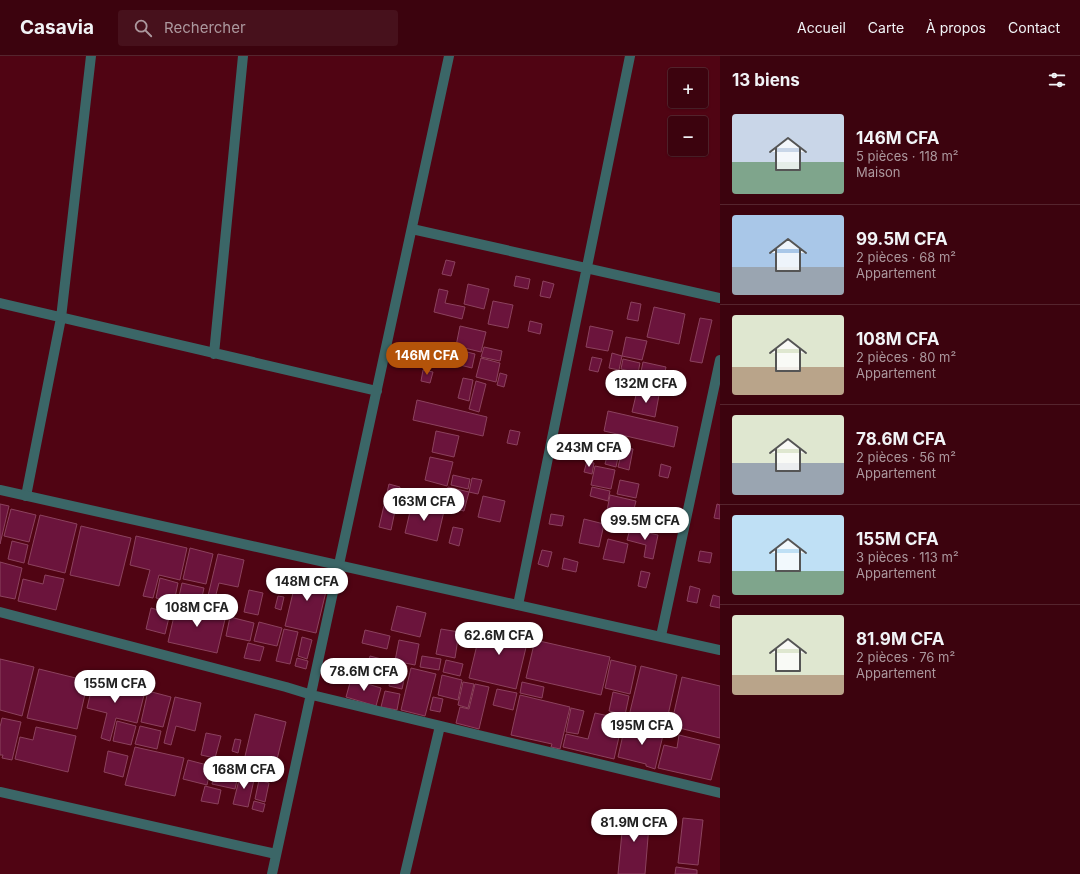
<!DOCTYPE html>
<html lang="fr">
<head>
<meta charset="utf-8">
<style>
  body { margin:0; font-family:Inter,sans-serif; background:#47111c; color:#f1f3f6; height:100vh; display:flex; flex-direction:column; font-size:15px; white-space:nowrap }
  * { box-sizing:border-box; margin:0 }
  p { font-size:13px; color:#ac989e }
  .icon { flex:none; width:22px; height:22px; fill:none; stroke:currentColor; stroke-width:2; stroke-linecap:round; stroke-linejoin:round }
  .map { position:relative; flex:1; overflow:hidden }
  .side { display:flex; flex-direction:column; background:#3c030e; width:360px }
  .side>* { flex:none }
  .controls { position:absolute; left:668px; top:12px; display:grid; gap:8px }
  .controls a { display:grid; place-items:center; width:40px; height:40px; border-radius:4px; background:#3c030e; box-shadow:0 1px 3px #0004,0 0 0 1px #55252e; font-size:20px }
  .price { position:absolute; translate:-50% -34px; padding:0 9px; border-radius:14px; background:#fff; color:#222; font-size:13px; line-height:26px; filter:drop-shadow(0 1px 2px #0008) }
  .price::after { content:''; position:absolute; left:50%; top:24px; width:12px; height:9px; margin-left:-6px; background:inherit; clip-path:polygon(0 0,100% 0,50% 100%) }
  .price.selected { background:#b45309; color:#fff }
  ul { padding:0; list-style:none }
  li { display:flex; align-items:center; gap:12px; height:100px; padding:0 12px }
  li+li { border-top:1px solid #55252e }
  li span { display:grid; place-items:center; flex:none; width:112px; height:80px; border-radius:4px; color:#555 }
  li>.icon { margin-inline-start:auto }
  span .icon { width:48px; height:48px; fill:#fffc; stroke-width:1 }
  li b { font-size:17px }
  h2 { display:flex; justify-content:space-between; align-items:center; height:48px; padding:0 12px; font-size:17px }
  header { display:flex; align-items:center; gap:24px; box-sizing:border-box; height:56px; padding:0 20px; background:#3c030e; border-bottom:1px solid #55252e }
  header strong { font-size:19px }
  nav { display:flex; gap:22px; margin-inline-start:auto; font-size:14px }
  .search { width:280px; height:36px; background:#47111c; display:flex; align-items:center; gap:10px; box-sizing:border-box; padding:0 14px; border-radius:4px; color:#ac989e; font-size:15px }
  main { display:flex; flex:1; min-height:0 }
  .map>svg:first-child { display:block }
</style>
</head>
<body>
<header>
<strong>Casavia</strong>
<div class="search"><svg class="icon" aria-label="search" viewBox="0 0 24 24"><circle cx="10" cy="10" r="6"/><path d="M15 15l6 6"/></svg>Rechercher</div>
<nav><a>Accueil</a><a>Carte</a><a>À propos</a><a>Contact</a></nav>
</header>
<main>
<div class="map">
<svg width="720" height="818" viewBox="0 0 720 818">
  <rect width="100%" height="100%" fill="#500413"/>
  <!-- building -->
  <path fill="#6b143c" stroke="#8c425e" d="M446,204l9,2 -4,14 -9,-2z
    M516,220l14,3 -2,10 -14,-3z
    M543,225l11,3 -4,14 -10,-2z
    M468,228l21,5 -5,20 -20,-5z
    M439,233l9,2 -3,12 20,4 -3,12 -28,-7z
    M493,245l20,4 -5,23 -20,-4z
    M631,246l10,2 -3,17 -11,-2z
    M654,251l31,7 -6,30 -32,-7z
    M700,262l12,2 -10,43 -12,-2z
    M530,265l12,3 -2,10 -12,-3z
    M460,270l26,6 -5,20 -25,-6z
    M590,270l23,5 -5,20 -22,-4z
    M626,281l21,4 -5,19 -20,-4z
    M484,291l18,4 -2,10 -19,-4z
    M455,293l20,5 -3,14 -20,-5z
    M612,297l10,3 -3,14 -10,-2z
    M592,301l10,2 -4,13 -9,-2z
    M481,302l19,5 -4,19 -20,-5z
    M623,303l17,4 -2,10 -17,-4z
    M643,306l23,5 -5,24 -23,-5z
    M423,314l10,2 -3,11 -9,-2z
    M500,317l7,2 -3,12 -7,-2z
    M463,322l10,2 -4,21 -11,-3z
    M476,325l10,3 -7,28 -10,-3z
    M637,335l22,4 -4,22 -23,-5z
    M417,344l70,17 -4,19 -70,-16z
    M608,355l70,16 -4,20 -70,-16z
    M510,374l10,2 -3,13 -10,-2z
    M436,375l23,5 -5,21 -22,-5z
    M612,380l10,2 -6,29 -11,-3z
    M623,391l10,2 -4,21 -11,-3z
    M430,401l23,5 -6,24 -22,-6z
    M587,405l7,2 -2,11 -8,-2z
    M661,408l10,3 -3,11 -9,-2z
    M595,410l20,4 -4,19 -20,-4z
    M453,419l17,4 -2,10 -17,-4z
    M472,422l10,2 -4,14 -9,-2z
    M620,424l19,4 -3,14 -19,-4z
    M389,428l11,3 -9,43 -12,-3z
    M448,431l21,5 -5,19 -20,-5z
    M592,431l18,4 -2,10 -18,-5z
    M610,439l26,6 -5,20 -25,-5z
    M483,440l22,5 -5,21 -22,-5z
    M412,447l32,8 -7,30 -32,-8z
    M0,448l9,2 -9,38z
    M717,448l3,1v14l-6,-1z
    M11,453l25,6 -7,27 -25,-6z
    M551,458l13,2 -2,10 -13,-2z
    M40,459l37,9 -12,49 -37,-9z
    M584,463l20,5 -5,23 -20,-4z
    M81,470l50,12 -12,48 -49,-11z
    M453,471l10,2 -4,17 -10,-3z
    M630,473l28,6 -5,24 -9,-2 2,-12 -19,-5z
    M136,480l51,12 -7,32 -21,-5 -6,23 -10,-2 7,-26 -20,-5z
    M608,483l20,5 -4,19 -21,-4z
    M12,485l16,4 -4,18 -16,-4z
    M190,492l23,6 -7,30 -23,-5z
    M542,494l10,2 -4,15 -10,-3z
    M700,495l12,2 -2,10 -12,-2z
    M218,498l26,6 -6,27 -19,-4 -5,19 -7,-2z
    M564,502l14,4 -2,10 -14,-3z
    M0,506l22,6 -7,31 -15,-3z
    M641,515l9,2 -4,15 -8,-2z
    M298,516l31,7 -13,54 -31,-7z
    M45,519l19,4 -8,31 -38,-9 5,-22 20,5z
    M160,522l18,5 -4,19 -18,-4z
    M182,527l22,5 -4,18 -22,-5z
    M690,530l10,3 -3,14 -10,-2z
    M249,534l14,3 -5,22 -14,-3z
    M713,539l7,2v11l-10,-2z
    M278,540l6,1 -3,13 -6,-2z
    M177,547l49,12 -9,38 -49,-11z
    M397,550l29,7 -6,24 -29,-7z
    M151,552l19,5 -5,21 -19,-5z
    M230,561l24,6 -4,18 -24,-5z
    M259,566l23,6 -5,18 -23,-5z
    M482,568l47,11 -13,54 -47,-11z
    M284,573l14,3 -8,32 -14,-3z
    M441,573l18,3 -4,26 -19,-4z
    M365,574l25,6 -3,13 -25,-6z
    M302,581l10,3 -5,19 -9,-3z
    M399,584l20,4 -4,21 -20,-4z
    M535,584l75,17 -9,38 -75,-17z
    M248,587l16,4 -4,14 -16,-3z
    M370,600l19,5 -6,22 -19,-4z
    M422,600l19,3 -2,11 -19,-3z
    M297,602l11,3 -2,8 -11,-3z
    M0,603l34,8 -12,49 -22,-6z
    M446,604l17,4 -3,12 -17,-4z
    M611,604l25,6 -6,28 -25,-6z
    M393,608l14,2 -5,23 -13,-3z
    M641,610l36,9 -11,49 -37,-8z
    M411,612l25,6 -11,42 -24,-6z
    M39,613l49,12 -11,48 -50,-11z
    M442,619l20,5 -4,20 -20,-5z
    M682,621l38,9v52l-49,-12z
    M94,623l51,12 -8,32 -21,-5 -6,23 -9,-3 6,-25 -20,-5z
    M351,623l30,9 -5,18 -30,-9z
    M463,626l11,2 -6,24 -10,-3z
    M522,626l22,5 -2,11 -22,-5z
    M475,628l14,3 -10,42 -23,-6 4,-16 9,2z
    M497,633l20,4 -4,17 -20,-5z
    M148,635l23,6 -8,30 -22,-5z
    M385,635l15,3 -3,16 -16,-3z
    M613,636l16,4 -4,19 -16,-4z
    M520,639l50,12 -10,42 -9,-2 1,-3 -41,-9z
    M175,641l26,6 -6,28 -19,-5 -5,19 -7,-2z
    M433,641l10,2 -3,13 -10,-2z
    M571,652l13,3 -6,23 -12,-2z
    M595,657l28,6 -9,40 -51,-12 3,-13 22,5z
    M255,658l31,8 -13,54 -31,-7z
    M2,662l19,4 -9,38 -10,-2 1,-3h-3v-28z
    M117,665l19,5 -5,19 -18,-4z
    M140,670l21,5 -4,18 -22,-5z
    M646,670l18,5 -9,38 -9,-3v-2l-28,-7 6,-27 20,5z
    M36,671l40,9 -8,36 -53,-13 5,-22 13,3z
    M206,677l15,3 -6,22 -14,-3z
    M679,679l41,10 -9,35 -53,-12 6,-23 13,3z
    M235,683l6,1 -3,13 -6,-2z
    M135,691l49,11 -9,38 -50,-11z
    M108,695l20,5 -5,21 -19,-5z
    M188,704l23,6 -4,19 -24,-6z
    M216,710l23,5 -4,18 -23,-5z
    M241,716l14,3 -7,32 -15,-3z
    M259,724l10,3 -4,19 -10,-3z
    M205,730l16,4 -3,14 -17,-3z
    M254,745l11,3 -2,8 -11,-3z
    M624,755l26,2 -5,61h-27z
    M683,762l20,2 -5,45 -20,-2z
    M676,811l21,3v4h-22z"/>
  <g fill="none" stroke-linecap="round" stroke-linejoin="round">
    <!-- minor -->
    <path stroke="#3b6667" stroke-width="10" d="M412,173l308,69
      M0,247l377,88
      M214,298l29,-298
      M26,440l35,-178 30,-262
      M518,549l112,-549
      M0,556l286,75 26,8 408,98
      M661,580l59,-276
      M0,736l276,62
      M272,818l177,-818
      M405,818l35,-148"/>
    <!-- tertiary -->
    <path stroke="#3b6667" stroke-width="10" d="M0,434l720,160"/>
  </g>
</svg>
<div class="controls">
<a>+</a>
<a>−</a>
</div>
<b class="price selected" style="left:427px;top:320px">146M CFA</b>
<b class="price" style="left:646px;top:348px">132M CFA</b>
<b class="price" style="left:589px;top:412px">243M CFA</b>
<b class="price" style="left:424px;top:466px">163M CFA</b>
<b class="price" style="left:645px;top:485px">99.5M CFA</b>
<b class="price" style="left:307px;top:546px">148M CFA</b>
<b class="price" style="left:197px;top:572px">108M CFA</b>
<b class="price" style="left:499px;top:600px">62.6M CFA</b>
<b class="price" style="left:364px;top:636px">78.6M CFA</b>
<b class="price" style="left:115px;top:648px">155M CFA</b>
<b class="price" style="left:642px;top:690px">195M CFA</b>
<b class="price" style="left:244px;top:734px">168M CFA</b>
<b class="price" style="left:634px;top:787px">81.9M CFA</b>
</div>
<section class="side">
<h2>13 biens<svg class="icon" aria-label="filters" viewBox="0 0 24 24"><path d="M4 7h16M4 17h16"/><circle cx="9" cy="7" r="2"/><circle cx="15" cy="17" r="2"/></svg></h2>
<ul>
<li><span style="background:linear-gradient(#c9d6e8 60%,#7fa58c 0)"><svg class="icon" aria-label="home" viewBox="0 0 24 24"><path d="M3 11l9-7 9 7M6 9v11h12V9"/></svg></span><div><b>146M CFA</b><p>5 pièces · 118 m²</p><p>Maison</p></div></li>
<li><span style="background:linear-gradient(#a9c7e8 65%,#9aa5b1 0)"><svg class="icon" aria-label="home" viewBox="0 0 24 24"><path d="M3 11l9-7 9 7M6 9v11h12V9"/></svg></span><div><b>99.5M CFA</b><p>2 pièces · 68 m²</p><p>Appartement</p></div></li>
<li><span style="background:linear-gradient(#dfe7d0 65%,#b9a48a 0)"><svg class="icon" aria-label="home" viewBox="0 0 24 24"><path d="M3 11l9-7 9 7M6 9v11h12V9"/></svg></span><div><b>108M CFA</b><p>2 pièces · 80 m²</p><p>Appartement</p></div></li>
<li><span style="background:linear-gradient(#dfe7d0 60%,#9aa5b1 0)"><svg class="icon" aria-label="home" viewBox="0 0 24 24"><path d="M3 11l9-7 9 7M6 9v11h12V9"/></svg></span><div><b>78.6M CFA</b><p>2 pièces · 56 m²</p><p>Appartement</p></div></li>
<li><span style="background:linear-gradient(#bfe0f5 70%,#7fa58c 0)"><svg class="icon" aria-label="home" viewBox="0 0 24 24"><path d="M3 11l9-7 9 7M6 9v11h12V9"/></svg></span><div><b>155M CFA</b><p>3 pièces · 113 m²</p><p>Appartement</p></div></li>
<li><span style="background:linear-gradient(#dfe7d0 75%,#b9a48a 0)"><svg class="icon" aria-label="home" viewBox="0 0 24 24"><path d="M3 11l9-7 9 7M6 9v11h12V9"/></svg></span><div><b>81.9M CFA</b><p>2 pièces · 76 m²</p><p>Appartement</p></div></li>
</ul>
</section>
</main>
</body>
</html>
